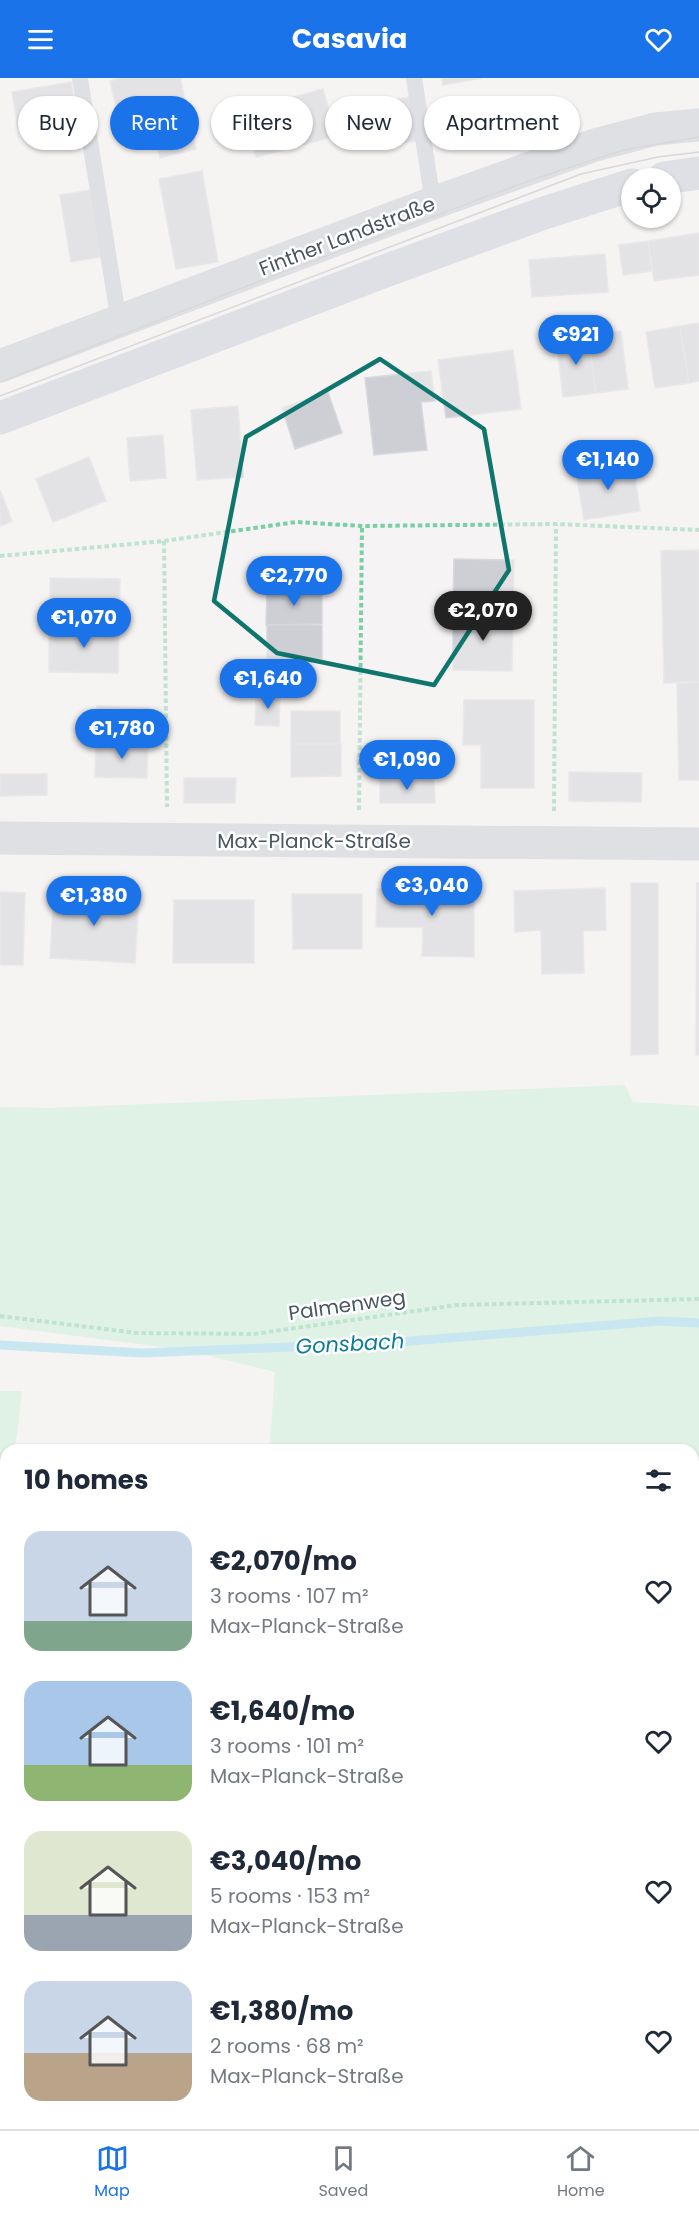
<!DOCTYPE html>
<html lang="en">
<head>
<meta charset="utf-8">
<style>
  body { margin:0; font-family:Poppins,sans-serif; background:#f6f6f7; color:#1f2937; height:100vh; display:flex; flex-direction:column; font-size:22px; white-space:nowrap }
  * { box-sizing:border-box; margin:0 }
  p { font-size:20px; color:#747a83 }
  .icon { flex:none; width:33px; height:33px; fill:none; stroke:currentColor; stroke-width:2; stroke-linecap:round; stroke-linejoin:round }
  .map { position:relative; flex:1; overflow:hidden }
  .panel { position:absolute; left:0px; top:1366px; width:699px; height:686px; display:flex; flex-direction:column; background:#fff; border-radius:18px 18px 0 0; box-shadow:0 2px 4px #0004 }
  .panel>* { flex:none }
  .banner { position:absolute; left:18px; top:18px; width:663px; height:54px; display:flex; gap:12px }
  .fabs { position:absolute; left:621px; top:90px; display:grid; gap:12px }
  .fabs a { display:grid; place-items:center; width:60px; height:60px; border-radius:50%; background:#fff; box-shadow:0 2px 4px #0004; font-size:30px }
  .price { position:absolute; translate:-50% -51px; padding:0 14px; border-radius:21px; background:#1a73e8; color:#fff; font-size:20px; line-height:39px; filter:drop-shadow(0 2px 3px #0008) }
  .price::after { content:''; position:absolute; left:50%; top:36px; width:18px; height:14px; margin-left:-9px; background:inherit; clip-path:polygon(0 0,100% 0,50% 100%) }
  .price.on { background:#222; color:#fff }
  ul { padding:0; list-style:none }
  li { display:flex; align-items:center; gap:18px; height:150px; padding:0 24px }
  li span { display:grid; place-items:center; flex:none; width:168px; height:120px; border-radius:18px; color:#555 }
  li>.icon { margin-inline-start:auto }
  span .icon { width:72px; height:72px; fill:#fffc; stroke-width:1 }
  li b { font-size:26px }
  h2 { display:flex; justify-content:space-between; align-items:center; height:72px; padding:0 24px; font-size:26px }
  .pill { padding:0 21px; border-radius:27px; background:#fff; box-shadow:0 2px 4px #0004; font-size:21px; line-height:54px }
  .pill.on { background:#1a73e8; color:#fff }
  header { display:flex; justify-content:space-between; align-items:center; height:78px; padding:0 24px; background:#1a73e8; color:#fff; font-size:27px; font-weight:700 }
  .dock { display:flex; justify-content:space-around; align-items:center; height:84px; border-top:2px solid #e0e1e3; background:#fff; font-size:16px; color:#747a83 }
  .dock a { display:grid; justify-items:center; gap:3px }
  .dock .on { color:#1a73e8 }
  .map>svg:first-child { display:block }
</style>
</head>
<body>
<header><svg class="icon" aria-label="menu" viewBox="0 0 24 24"><path d="M4 6h16M4 12h16M4 18h16"/></svg>Casavia<svg class="icon" aria-label="heart" viewBox="0 0 24 24"><path d="M12 20l-8-8c-3-5 5-10 8-4 3-6 11-1 8 4z"/></svg></header>
<div class="map">
<svg width="699" height="2051" viewBox="0 0 699 2051">
  <rect width="100%" height="100%" fill="#f5f3f3"/>
  <!-- green -->
  <path fill="#c3f1d5" d="M625,1007l8,17 66,4v352h-6v-8h-252l-171,-6 5,-72 -90,-22 -185,-24v-219l48,1z
    M0,1313h22l-7,59h-9v71l-6,48z
    M0,1861h6v185h7v5h-13z"/>
  <g fill="none" stroke-linecap="round" stroke-linejoin="round">
    <!-- stream -->
    <path stroke="#90daee" stroke-width="9" d="M0,1267l142,8 244,-10 274,-22 39,2"/>
  </g>
  <!-- building -->
  <path fill="#cdcfd5" stroke="#d7d9de" stroke-width="1.5" d="M122,0h58l16,71 -36,9 -13,-58 -31,7 -6,-26z
    M442,0h40l-39,7z
    M71,4l6,36 -59,10 -6,-36z
    M323,11l13,47 -80,21 -13,-46z
    M410,19l7,44 -41,5 -6,-43z
    M202,93l16,91 -42,7 -17,-90z
    M90,112l11,67 -30,5 -11,-67z
    M699,155v42l-45,6 -6,-40z
    M648,163l4,30 -29,4 -4,-30z
    M605,176l3,38 -76,5 -3,-37z
    M699,245v58l-10,2 -9,-57z
    M680,248l9,57 -34,5 -9,-56z
    M621,253l7,58 -32,4 -8,-58z
    M588,257l8,58 -33,4 -7,-58z
    M513,272l8,59 -75,9 -8,-58z
    M431,293l4,30 -14,1 6,48 -53,5 -9,-77z
    M328,314l14,41 -47,16 -13,-41z
    M238,328l5,71 -46,3 -6,-70z
    M163,357l3,43 -36,3 -3,-43z
    M89,379l17,44 -53,21 -17,-43z
    M633,385l7,48 -56,9 -8,-48z
    M0,412l12,31 -12,5z
    M699,472v132l-35,1 -3,-132z
    M454,481l60,1 -1,55 -60,-1z
    M50,500l70,1 -1,47 -69,-1z
    M267,512h55v34l-56,1z
    M453,536l60,1 -1,56 -59,-1z
    M49,547l70,1 -1,47 -69,-1z
    M267,547h55v34h-55z
    M699,604v98h-20l-2,-97z
    M256,617l24,1 -1,30 -24,-1z
    M464,622h70v88h-53v-43h-18z
    M97,628l51,2 -1,35 -51,-1z
    M291,633h49v33h-49z
    M96,664l52,1 -1,35 -52,-1z
    M291,666h50v32l-50,1z
    M569,694l73,1 -1,29 -72,-1z
    M0,696h47v21l-47,1z
    M184,700h52l-1,25h-51z
    M380,700h54l1,25h-55z
    M631,805h27v171l-27,1z
    M697,805h2v172h-3z
    M400,808h74v71l-52,-1 1,-29h-47l1,-38 24,1z
    M605,810l1,42 -23,1 1,42 -42,1 -1,-44 -26,2 -1,-41z
    M54,813l85,6 -4,66 -85,-5z
    M0,814l25,1 -2,72h-23z
    M292,816h70v55h-69z
    M174,822h80v63h-81z"/>
  <g fill="none" stroke-linecap="round" stroke-linejoin="round">
    <!-- path -->
    <path stroke="#7ad0a6" stroke-width="4" stroke-dasharray="4.5 3" stroke-linecap="butt" d="M164,463l3,266
      M0,478l164,-15 132,-19 66,4 194,-2 143,6
      M359,732l3,-284
      M554,733l2,-287
      M0,1238l137,17 117,1 203,-29 242,-6
      M693,1954l6,1
      M693,2017l6,-1
      M119,2051v-5
      M505,2051l31,-5"/>
    <!-- lane -->
    <path stroke="#c1cad2" stroke-width="16" d="M414,0l19,125
      M80,1l39,243"/>
    <!-- street -->
    <path stroke="#c1cad2" stroke-width="33" d="M0,288l433,-163 162,-58 61,-16 43,-4
      M0,760l699,6"/>
    <!-- secondary -->
    <path stroke="#c1cbd6" stroke-width="33" d="M664,100l35,-5
      M0,340l385,-147 159,-58 88,-28"/>
    <!-- tram -->
    <path stroke="#b5b8bd" stroke-width="1.5" d="M0,304l291,-113 246,-91 87,-28 75,-13
      M0,318l581,-222 77,-17 41,-5"/>
  </g>
  <!-- marked area -->
  <path d="M0 0H699V2051H0ZM380,281l104,70 25,141 -75,115 -157,-32 -63,-52 32,-164z" fill="#f5f3f3" fill-opacity=".55" fill-rule="evenodd"/>
  <path fill="none" stroke="#0f766e" stroke-width="4.5" stroke-linejoin="round" d="M380,281l104,70 25,141 -75,115 -157,-32 -63,-52 32,-164z"/>
  <g text-anchor="middle" stroke-width="5" stroke-linejoin="round" paint-order="stroke">
    <!-- street labels -->
    <g font-size="20" fill="#4a5661" stroke="#fff">
      <text transform="translate(347 158) rotate(-21)" y="7">Finther Landstraße</text>
      <text x="314" y="770">Max-Planck-Straße</text>
      <text transform="translate(347 1227) rotate(-8)" y="7">Palmenweg</text>
    </g>
    <!-- water labels -->
    <g font-size="21" font-style="italic" fill="#0c7c9b" stroke="#fff">
      <text transform="translate(350 1266) rotate(-3)" y="7">Gonsbach</text>
    </g>
  </g>
</svg>
<div class="fabs">
<a><svg class="icon" aria-label="locate" viewBox="0 0 24 24"><circle cx="12" cy="12" r="6"/><path d="M12 2v4M12 18v4M2 12h4M18 12h4"/></svg></a>
</div>
<b class="price" style="left:576px;top:288px">€921</b>
<b class="price" style="left:608px;top:413px">€1,140</b>
<b class="price" style="left:294px;top:529px">€2,770</b>
<b class="price on" style="left:483px;top:564px">€2,070</b>
<b class="price" style="left:84px;top:571px">€1,070</b>
<b class="price" style="left:268px;top:632px">€1,640</b>
<b class="price" style="left:122px;top:682px">€1,780</b>
<b class="price" style="left:407px;top:713px">€1,090</b>
<b class="price" style="left:432px;top:839px">€3,040</b>
<b class="price" style="left:94px;top:849px">€1,380</b>
<div class="banner">
<a class="pill">Buy</a>
<a class="pill on">Rent</a>
<a class="pill">Filters</a>
<a class="pill">New</a>
<a class="pill">Apartment</a>
</div>
<section class="panel">
<h2>10 homes<svg class="icon" aria-label="filters" viewBox="0 0 24 24"><path d="M4 7h16M4 17h16"/><circle cx="9" cy="7" r="2"/><circle cx="15" cy="17" r="2"/></svg></h2>
<ul>
<li><span style="background:linear-gradient(#c9d6e8 75%,#7fa58c 0)"><svg class="icon" aria-label="home" viewBox="0 0 24 24"><path d="M3 11l9-7 9 7M6 9v11h12V9"/></svg></span><div><b>€2,070/mo</b><p>3 rooms · 107 m²</p><p>Max-Planck-Straße</p></div><svg class="icon" aria-label="heart" viewBox="0 0 24 24"><path d="M12 20l-8-8c-3-5 5-10 8-4 3-6 11-1 8 4z"/></svg></li>
<li><span style="background:linear-gradient(#a9c7e8 70%,#8fb573 0)"><svg class="icon" aria-label="home" viewBox="0 0 24 24"><path d="M3 11l9-7 9 7M6 9v11h12V9"/></svg></span><div><b>€1,640/mo</b><p>3 rooms · 101 m²</p><p>Max-Planck-Straße</p></div><svg class="icon" aria-label="heart" viewBox="0 0 24 24"><path d="M12 20l-8-8c-3-5 5-10 8-4 3-6 11-1 8 4z"/></svg></li>
<li><span style="background:linear-gradient(#dfe7d0 70%,#9aa5b1 0)"><svg class="icon" aria-label="home" viewBox="0 0 24 24"><path d="M3 11l9-7 9 7M6 9v11h12V9"/></svg></span><div><b>€3,040/mo</b><p>5 rooms · 153 m²</p><p>Max-Planck-Straße</p></div><svg class="icon" aria-label="heart" viewBox="0 0 24 24"><path d="M12 20l-8-8c-3-5 5-10 8-4 3-6 11-1 8 4z"/></svg></li>
<li><span style="background:linear-gradient(#c9d6e8 60%,#b9a48a 0)"><svg class="icon" aria-label="home" viewBox="0 0 24 24"><path d="M3 11l9-7 9 7M6 9v11h12V9"/></svg></span><div><b>€1,380/mo</b><p>2 rooms · 68 m²</p><p>Max-Planck-Straße</p></div><svg class="icon" aria-label="heart" viewBox="0 0 24 24"><path d="M12 20l-8-8c-3-5 5-10 8-4 3-6 11-1 8 4z"/></svg></li>
</ul>
</section>
</div>
<nav class="dock">
<a class="on"><svg class="icon" aria-label="map" viewBox="0 0 24 24"><path d="M3 6l6-2 6 2 6-2v14l-6 2-6-2-6 2zM9 4v14M15 6v14"/></svg>Map</a>
<a><svg class="icon" aria-label="saved" viewBox="0 0 24 24"><path d="M7 4h10v16l-5-4-5 4z"/></svg>Saved</a>
<a><svg class="icon" aria-label="home" viewBox="0 0 24 24"><path d="M3 11l9-7 9 7M6 9v11h12V9"/></svg>Home</a>
</nav>
</body>
</html>
